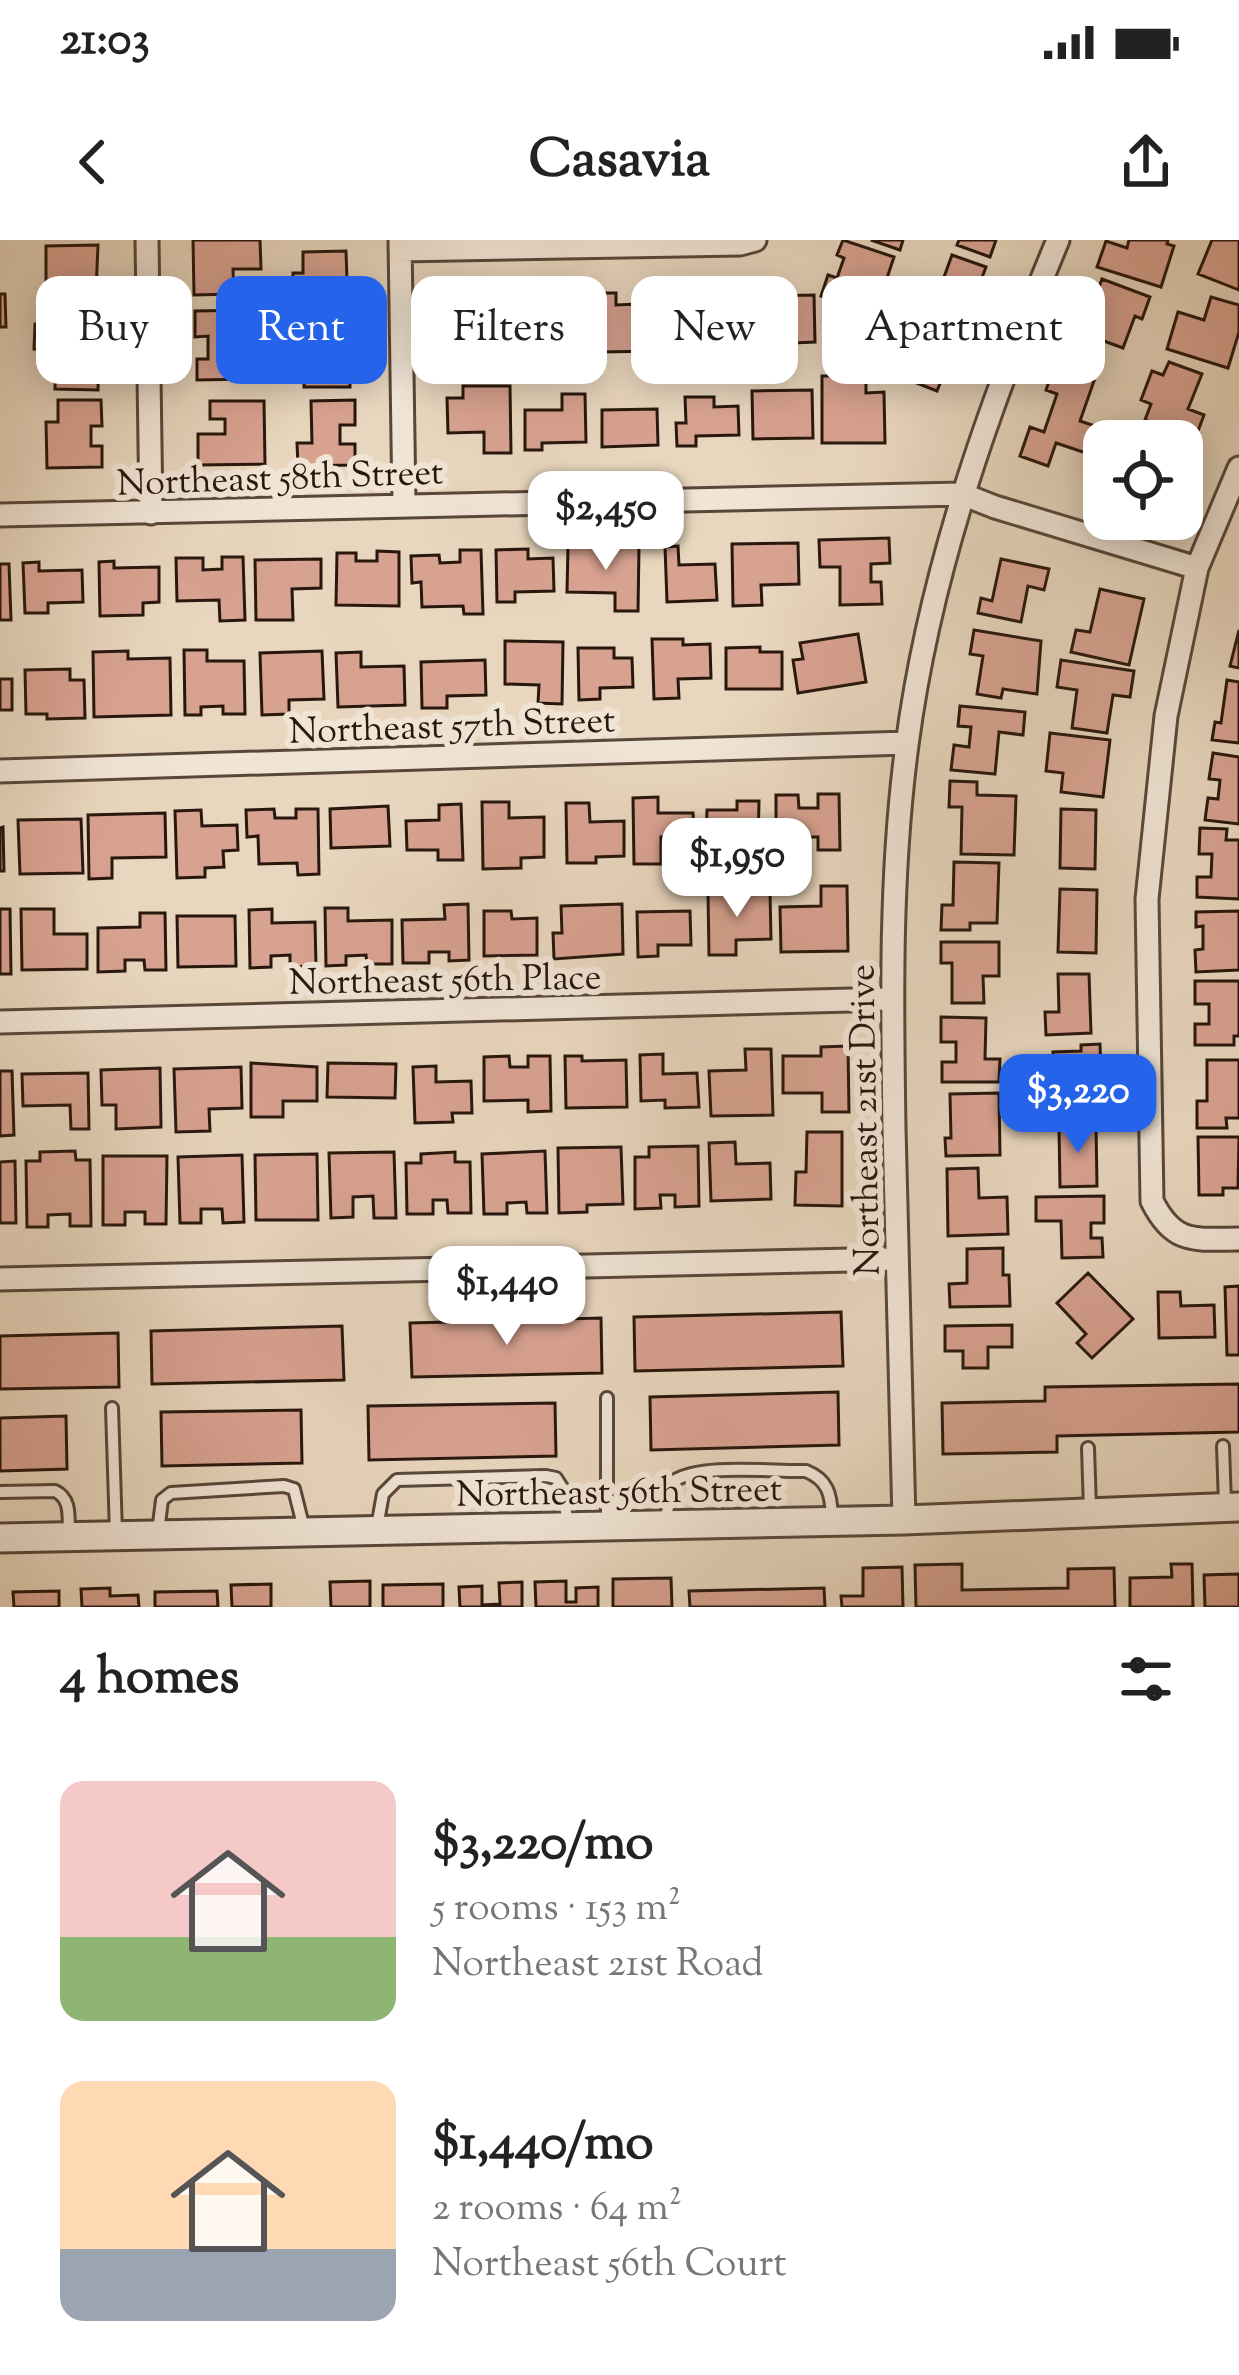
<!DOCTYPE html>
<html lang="en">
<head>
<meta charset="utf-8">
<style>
  body { margin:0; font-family:"Sorts Mill Goudy",serif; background:#f6f6f6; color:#222; height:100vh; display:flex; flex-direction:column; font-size:45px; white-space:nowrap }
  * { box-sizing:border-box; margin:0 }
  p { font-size:39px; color:#767676 }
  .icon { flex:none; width:66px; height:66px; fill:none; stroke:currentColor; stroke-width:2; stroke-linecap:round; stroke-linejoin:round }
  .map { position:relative; height:1367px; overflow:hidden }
  .details { display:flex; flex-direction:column; background:#fff; flex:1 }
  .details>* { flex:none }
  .guide { position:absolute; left:36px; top:36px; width:1167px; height:108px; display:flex; gap:24px }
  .controls { position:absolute; left:1083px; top:180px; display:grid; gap:24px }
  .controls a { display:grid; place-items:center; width:120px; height:120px; border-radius:24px; background:#fff; box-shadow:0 6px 30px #0003; font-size:60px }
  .price { position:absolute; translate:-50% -102px; padding:0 27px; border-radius:24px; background:#fff; color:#222; font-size:39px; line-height:78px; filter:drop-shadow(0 3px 6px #0008) }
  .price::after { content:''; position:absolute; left:50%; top:72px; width:36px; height:27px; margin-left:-18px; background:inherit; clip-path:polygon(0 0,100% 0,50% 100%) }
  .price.on { background:#2563eb; color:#fff }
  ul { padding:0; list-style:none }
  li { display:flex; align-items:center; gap:36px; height:300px; padding:0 60px }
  li span { display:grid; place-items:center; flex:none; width:336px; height:240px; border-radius:24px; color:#555 }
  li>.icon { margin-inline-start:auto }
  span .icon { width:144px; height:144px; fill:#fffc; stroke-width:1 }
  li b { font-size:51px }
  h2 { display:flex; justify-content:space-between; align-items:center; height:144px; padding:0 60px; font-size:51px }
  .tag { padding:0 42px; border-radius:24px; background:#fff; box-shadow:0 6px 30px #0003; font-size:42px; line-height:108px }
  .tag.on { background:#2563eb; color:#fff }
  .status { display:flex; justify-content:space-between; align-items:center; height:84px; padding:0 60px; background:#fff; direction:ltr }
  .status svg { height:33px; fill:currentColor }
  header { display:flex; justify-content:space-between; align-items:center; height:156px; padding:0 60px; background:#fff; font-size:54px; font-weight:700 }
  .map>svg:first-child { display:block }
</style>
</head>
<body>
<div class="status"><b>21:03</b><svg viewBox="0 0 49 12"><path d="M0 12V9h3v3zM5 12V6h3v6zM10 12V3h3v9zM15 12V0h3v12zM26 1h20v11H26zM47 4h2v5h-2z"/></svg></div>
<header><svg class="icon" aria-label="back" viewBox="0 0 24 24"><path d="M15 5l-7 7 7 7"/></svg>Casavia<svg class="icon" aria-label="share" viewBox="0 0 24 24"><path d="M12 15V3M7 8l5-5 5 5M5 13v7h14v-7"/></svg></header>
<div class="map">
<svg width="1239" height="1367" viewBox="0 0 1239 1367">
  <rect width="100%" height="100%" fill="#e8d6be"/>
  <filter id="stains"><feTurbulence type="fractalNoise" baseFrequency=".00167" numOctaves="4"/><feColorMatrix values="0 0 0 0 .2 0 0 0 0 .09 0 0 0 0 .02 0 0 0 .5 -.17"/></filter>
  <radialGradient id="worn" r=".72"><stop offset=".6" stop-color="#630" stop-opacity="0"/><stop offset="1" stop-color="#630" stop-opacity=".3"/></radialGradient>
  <!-- building -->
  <path fill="#d8a291" stroke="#28170d" stroke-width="3" d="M193,0h67l1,29h-28l1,25 -40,1z
    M843,0l51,17 -19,57 -54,-18 7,-21 9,3 7,-20 -7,-3z
    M871,0h32l-3,10z
    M959,0h37l-6,17 -33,-12z
    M1129,0h39l-1,4 7,2 -13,41 -64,-20 9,-26 21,7z
    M1212,0h27v50l-41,-16z
    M98,5l-3,70 -49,1v-70z
    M346,11l2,58 -35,1v-23h-20v-14h10v-21z
    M952,15l34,12 -21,55 -33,-12z
    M1102,39l48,18 -8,22 -7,-3 -12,32 -52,-19 5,-14 11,4z
    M768,49l1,7 45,-1 1,47 -22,1 -1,-16 -41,1 -1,-38z
    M703,51v21l33,-1 1,34 -55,1v-32l-9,1v-23z
    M519,53h26v16h18l-1,-10 22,-1 1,43h-38v18h-26z
    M598,53h18v12l22,-1 -1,-9h22l2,56 -62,1z
    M0,54h5l1,33h-6z
    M449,57h17v9l45,-2 2,46 -62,2z
    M1211,57l28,8v27l-11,36 -61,-19 11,-37 26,8z
    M249,70l2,69 -54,1v-21h11v-23l-13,1v-26z
    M909,79l29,12 -13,32 20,8 -8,20 -56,-22 11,-27 7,2z
    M35,84l64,1 -1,65 -43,-1 1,-39 -22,-1z
    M350,84v63h-46v-42h10v-20z
    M1169,122l33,12 -14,35 16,6 -9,24 -50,-19 6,-16 -10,-4 11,-29 11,4z
    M1054,127l40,14 -14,40 18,6 -9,27 -33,-11 -8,23 -28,-10 10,-29 14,5 13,-38 -11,-4z
    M822,136h44v17l18,-1 1,51h-63z
    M463,146h47l1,67h-27v-21l-36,1 -1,-35h16z
    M812,150l1,48 -60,1 -1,-48z
    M562,154h23l1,48 -44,1v7h-17v-40h37z
    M685,157h29v10l24,-1 1,29 -43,1v10h-19l-1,-23h10z
    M58,160h43l1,26h-11v20h11v21l-55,1 -1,-46h12z
    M355,160v25h-15v19h15v21l-57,1 -1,-23h15l-1,-42z
    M210,161h54l1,63 -67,1v-31h27v-15h-15z
    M657,169l1,36 -56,2v-37z
    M889,298l1,25 -19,1v18h10l1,22 -42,1v-38h-20l-1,-27z
    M798,303l1,41 -38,1 1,20 -29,1 -1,-62z
    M568,306l71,1 -1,64h-23v-18l-48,-1z
    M678,306l1,19 36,-1 2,36 -50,2 -2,-55z
    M528,309v10l25,-1 1,33 -39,1v10h-18l-1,-52z
    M460,310h21l2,64h-19l-1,-8 -41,1 -1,-25 -9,1 -1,-27 28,-1 1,8 20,-1z
    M377,311l22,1v54l-63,-1 1,-52h19v8h21z
    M222,317h21l2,63 -25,1 -1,-21 -42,1 -1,-43h27v12l19,-1z
    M321,319v29l-29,1 1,31h-37l-1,-60z
    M1001,319l48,10 -5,21 -16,-4 -7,36 -43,-9 3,-15 11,3z
    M114,321v7l45,-1v35l-16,1v12l-43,1 -1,-54z
    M39,322v9l43,-1 1,32 -35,1v10h-23l-2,-50z
    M0,324h9l2,56h-11z
    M1100,349l44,10 -15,66 -58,-13 5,-22 14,2z
    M974,390l67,11 -4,53 -34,-5 -2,9 -24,-4 6,-38 -13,-2z
    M1239,390v38l-9,-2z
    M858,394l8,48 -68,11 -5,-33 10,-1 -3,-16z
    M652,399h31v6l27,-1 1,34 -33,1 1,19 -25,1z
    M505,401l58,1 -1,62 -24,-1 1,-18 -34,-1z
    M760,407v5h22v37h-56v-41z
    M578,408h36v10h18l1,29 -33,1v11l-21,1z
    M184,410h23v11h37l1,53h-22v-8l-22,1v8h-16z
    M128,411v8l42,-1 1,57 -77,2 -1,-65z
    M322,411l2,48 -35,1v14l-27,1 -2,-62z
    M361,412v15l43,-1 1,39 -67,2 -2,-54z
    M485,420l1,35 -39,1v12h-25l-1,-46z
    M1061,420l73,11 -4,26 -17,-2 -6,38 -35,-5 5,-38 -20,-3z
    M70,429v11h14l1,38 -38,1v-5h-21l-1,-44z
    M0,439h12v31h-12z
    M1227,440l12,2v61l-27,-3 3,-18 6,1z
    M960,466l65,6 -2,23 -24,-3 -4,42 -44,-4 3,-25 15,2 2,-20 -13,-1z
    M1050,493l60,7 -7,57 -42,-5 2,-19 -17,-2z
    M1213,513l26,4v67l-34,-4 3,-22 10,1 2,-19 -11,-1z
    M950,541l27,1v13l39,1 -2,59 -53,-1 1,-47h-13z
    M818,554h21l1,56h-22v-13h-42v-42h22l1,13h19z
    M658,557v16h35l1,24h-33v27h-27l-1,-66z
    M737,561h22l-1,43 -52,-1 1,-33h30z
    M482,562h27v16l35,-1v40l-23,1v10l-38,1z
    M566,563h23l1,19 34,-1v35l-28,1v6h-29z
    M461,564l2,56h-25v-10h-31l-1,-29 33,-1v-15z
    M388,566l2,40 -59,2 -1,-39z
    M274,569l1,9h21v-9h22l1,65 -21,1 -1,-12 -38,1 -1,-28 -11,1 -1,-27z
    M1061,569l35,1 -1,59 -35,-1z
    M201,570l1,16 35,-1 1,25 -15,1 1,16 -19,1v9l-28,1 -2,-67z
    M165,573l1,44 -54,1v20l-23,1 -1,-64z
    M81,579l2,54 -63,1 -2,-54z
    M3,587l1,44h-4v-43z
    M1200,588l27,1 -1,11h13v59l-42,-2v-20h14l1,-23h-13z
    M954,622l45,1 -2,60h-27v7h-29l1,-25h11z
    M821,646h26l1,65 -67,1 -1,-45 41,-1z
    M1060,649l37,1 -1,63 -38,-1z
    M770,652l1,47 -35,1v15h-27l-1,-62z
    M468,664l1,56 -20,1v-9h-20v11h-26l-1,-43 43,-1 -1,-14z
    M622,664l1,50 -69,5 -1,-26h9l-1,-27z
    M325,668h23v13l44,-1v44h-25l-1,-9 -20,1v9l-20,1z
    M0,669h10l1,65h-11z
    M21,669h33v25h33v35l-65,1z
    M272,669v14l43,-1 1,44 -26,1v-12l-19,1v11l-21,1 -1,-58z
    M484,671h27l1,8 25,-1v37l-53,1z
    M690,671l1,34h-33v11l-20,1 -1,-45z
    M1239,671v59l-43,2 -1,-22 8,-1v-23l-7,1v-15z
    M140,673h25l1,57h-21l-1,-10h-19v11l-27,1v-44l42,-1z
    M177,676h58l1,50 -58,1z
    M941,702h58v34h-16l1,27h-32v-40h-11z
    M1058,734h31l2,59 -45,2 -1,-23h14z
    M1195,741h44v55h-5v9h-39v-21h14v-20h-14z
    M941,777l45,1 -1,41h15l-1,23h-57v-20h14v-20h-15z
    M1100,804l1,31h-19l1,32 -28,1 -2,-56 28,-1v-6z
    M848,806l1,66h-27v-19h-39v-37h38v-9z
    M745,809h26l2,66 -62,1 -2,-45 37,-1z
    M663,814v20l34,-1 2,34 -34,1v-8l-24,1 -1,-46z
    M509,816l1,11h18v-11h22l1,55 -23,1v-12l-44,1v-44z
    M565,816h17v5l44,-1 1,47 -61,1z
    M1207,820h32v58h-13l1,10h-30v-27h10z
    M251,823l66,4v34h-34v16h-32z
    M328,823l68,1 -1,34 -68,-1z
    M436,826v16l35,-1 1,32h-20l1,9 -38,1 -2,-56z
    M241,827l1,41 -33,1 1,22 -34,1 -2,-63z
    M160,828l1,59 -45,2v-24h-14l-1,-35z
    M0,831h12l2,64 -14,1z
    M88,833l1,56h-18l-1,-24 -47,1 -1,-32z
    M999,853l1,62 -54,1 -1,-18h6l-1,-44z
    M1096,886l1,60 -37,1 -1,-60z
    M807,892h35v74l-47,-1 1,-33h10z
    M1198,897h41l-1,51h-15v7h-24z
    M735,902l1,22 34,-1 1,36 -60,2 -2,-58z
    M698,906l1,60 -24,1v-12h-15l1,13 -26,1v-52h14v-10z
    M621,907l2,57 -36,1v7l-28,1 -1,-65z
    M75,911l1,9h14l1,66h-21v-12l-22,1v12h-21l-1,-66h14v-9z
    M545,911l2,62h-20l-1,-11 -19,1v11h-23l-2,-60z
    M394,912l2,66h-22l-1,-22 -20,1v20l-22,1 -2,-65z
    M455,912v10h15l1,51h-23l-1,-13h-14v14h-26l-1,-51h15v-9z
    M317,914l1,66h-62l-1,-65z
    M242,915l2,67 -21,1 -1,-14h-21v14h-21l-2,-66z
    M103,916h64l-1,68h-21v-12h-20v13h-22z
    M15,921l1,62h-16v-61z
    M978,928l1,30 28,-1 1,37 -60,2 -1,-67z
    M1104,956v27h-13v15h11l1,19 -41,1 -1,-37h-25v-24z
    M1003,1008v27h6l1,31 -60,1 -1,-23 18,-1v-34z
    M1088,1033l45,46 -41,39 -15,-15 9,-9 -29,-31z
    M1239,1046v69h-12l-2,-68z
    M1158,1052h22l1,14 33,-1 1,32 -56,1z
    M841,1072l2,54 -208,5 -1,-54z
    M601,1078l1,55 -190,4 -2,-54z
    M1012,1085v22h-24v21h-25v-17h-18v-25z
    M342,1086l2,54 -192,4 -1,-53z
    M118,1093l1,54 -119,2v-53z
    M1239,1144v48l-182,4v16l-114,2 -1,-51 103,-2v-14z
    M838,1152l1,53 -188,5 -1,-53z
    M555,1163l1,53 -187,4 -1,-54z
    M301,1170l1,53 -140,3 -1,-54z
    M66,1176l1,53 -67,2v-53z
    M962,1324v26l106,-2v-19l46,-1 1,39h-199l-1,-42z
    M1171,1324h21l1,43h-63v-29l42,-1z
    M902,1327l1,40h-61l-1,-11h22v-28z
    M1239,1334v33h-34l-1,-32z
    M671,1338l1,29h-59v-28z
    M370,1341v26h-39l-1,-25z
    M566,1341v21h10v-14l22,-1v20h-62l-1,-25z
    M522,1342v25h-62l-1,-20 23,-1v19l18,-1 -1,-21z
    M271,1344v23h-39l-1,-22z
    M443,1344v23h-60v-22z
    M110,1348v8l28,-1 1,12h-57l-1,-18z
    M824,1348l1,19h-135l-1,-16z
    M59,1351v16h-45l-1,-15z
    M217,1351l1,16h-63v-15z"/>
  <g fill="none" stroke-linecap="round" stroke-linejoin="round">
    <defs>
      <path id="service" d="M607,1158v125
        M112,1168l4,125
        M1223,1206l2,58
        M1088,1208l2,62
        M0,1252l55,-1c17,8 13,27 14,43
        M665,1281l9,-40c27,-18 98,-9 132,-10 22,9 25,23 26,46
        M377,1287l6,-33 14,-14 149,-4 10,2 7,11 5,37
        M158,1292l4,-32 9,-7 113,-7 10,3 10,40"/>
      <path id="minor" d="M147,0l4,273
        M400,0l4,265
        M400,10l340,-6 15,-4
        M1239,228l-42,100 -31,148 -19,183 5,302c22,44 42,38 87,38
        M0,275l962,-21 33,13 202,61
        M0,531l907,-28
        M0,782l892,-23
        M0,1039l897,-20
        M904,1280c-4,-131 -7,-262 -10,-392 -2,-128 -4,-256 13,-383 23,-176 83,-342 151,-505"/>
      <path id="tertiary" d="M0,1298l904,-18 335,-13"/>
    </defs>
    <!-- service casing -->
    <use href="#service" stroke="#584739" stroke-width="16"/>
    <!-- minor casing -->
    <use href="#minor" stroke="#584739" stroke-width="27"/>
    <!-- tertiary casing -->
    <use href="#tertiary" stroke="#584739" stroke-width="33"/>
    <!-- service -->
    <use href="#service" stroke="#f0e4d5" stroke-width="10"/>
    <!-- minor -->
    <use href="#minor" stroke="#f0e4d5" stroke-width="21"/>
    <!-- tertiary -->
    <use href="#tertiary" stroke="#f0e4d5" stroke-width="27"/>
  </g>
  <g text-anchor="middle" stroke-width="12" stroke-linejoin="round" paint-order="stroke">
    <!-- street labels -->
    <g font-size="36" fill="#28170d" stroke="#f0e4d5">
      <text transform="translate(280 236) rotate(-2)" y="13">Northeast 58th Street</text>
      <text transform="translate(452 484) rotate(-2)" y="13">Northeast 57th Street</text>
      <text transform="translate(445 738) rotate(-1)" y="13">Northeast 56th Place</text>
      <text transform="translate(863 880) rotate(-91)" y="13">Northeast 21st Drive</text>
      <text transform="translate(619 1250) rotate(-1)" y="13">Northeast 56th Street</text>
    </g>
  </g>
  <rect width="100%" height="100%" filter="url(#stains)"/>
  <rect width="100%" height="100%" fill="url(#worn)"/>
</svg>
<div class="controls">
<a><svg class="icon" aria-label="locate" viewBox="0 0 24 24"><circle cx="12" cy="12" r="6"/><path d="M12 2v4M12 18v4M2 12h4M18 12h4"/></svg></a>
</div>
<b class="price" style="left:606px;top:333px">$2,450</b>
<b class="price" style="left:737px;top:680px">$1,950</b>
<b class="price on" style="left:1078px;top:916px">$3,220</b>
<b class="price" style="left:507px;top:1108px">$1,440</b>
<div class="guide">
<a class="tag">Buy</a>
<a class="tag on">Rent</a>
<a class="tag">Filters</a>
<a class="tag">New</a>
<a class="tag">Apartment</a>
</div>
</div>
<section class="details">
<h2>4 homes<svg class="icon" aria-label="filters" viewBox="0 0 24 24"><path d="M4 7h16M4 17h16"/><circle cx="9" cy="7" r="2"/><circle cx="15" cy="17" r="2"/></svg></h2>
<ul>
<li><span style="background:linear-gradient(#f6c9c9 65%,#8fb573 0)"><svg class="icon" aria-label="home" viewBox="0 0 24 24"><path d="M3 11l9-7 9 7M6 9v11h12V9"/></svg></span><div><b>$3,220/mo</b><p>5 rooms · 153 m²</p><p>Northeast 21st Road</p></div></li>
<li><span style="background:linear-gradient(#ffd9b3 70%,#9aa5b1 0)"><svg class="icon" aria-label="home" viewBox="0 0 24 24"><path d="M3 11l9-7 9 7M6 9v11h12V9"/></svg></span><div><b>$1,440/mo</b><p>2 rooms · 64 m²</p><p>Northeast 56th Court</p></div></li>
</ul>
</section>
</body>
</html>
